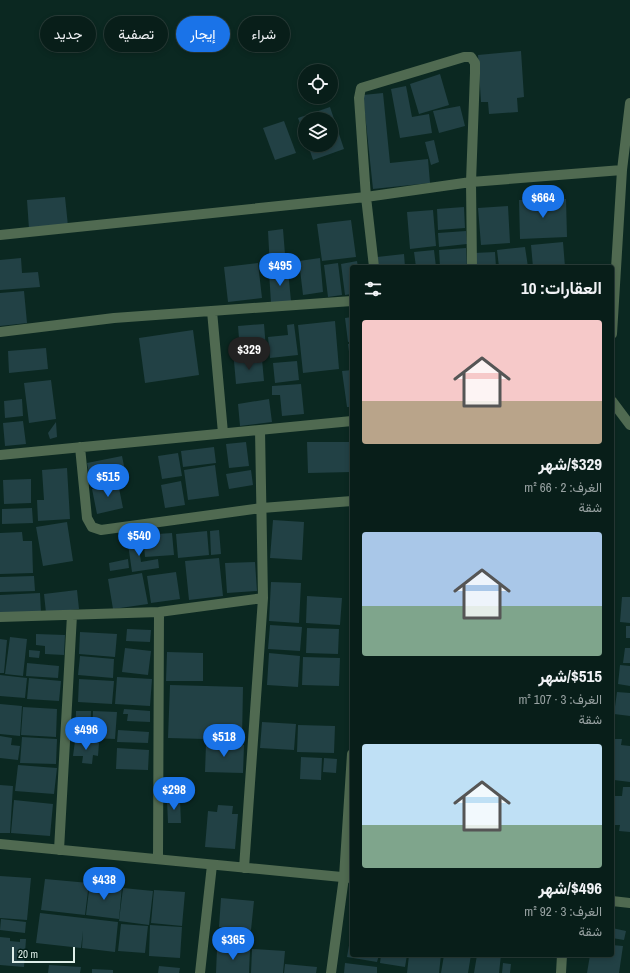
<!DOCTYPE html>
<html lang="ar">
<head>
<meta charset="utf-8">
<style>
  body { margin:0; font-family:"Archivo Narrow",Vazirmatn,sans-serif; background:#162b26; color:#f1f3f6; direction:rtl; height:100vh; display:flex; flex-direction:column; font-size:15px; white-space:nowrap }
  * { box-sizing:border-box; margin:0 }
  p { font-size:13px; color:#98a2a2 }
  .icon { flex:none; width:22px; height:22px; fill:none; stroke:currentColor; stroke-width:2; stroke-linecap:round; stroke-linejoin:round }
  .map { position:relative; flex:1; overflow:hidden; direction:ltr }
  .panel { position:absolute; left:350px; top:265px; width:264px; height:692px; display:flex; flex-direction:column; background:#081e19; border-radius:4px; box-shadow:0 2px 6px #0003,0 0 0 1px #293c38; direction:rtl }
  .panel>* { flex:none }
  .top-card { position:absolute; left:12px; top:16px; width:278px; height:36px; direction:rtl; display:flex; gap:8px }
  .buttons { position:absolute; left:298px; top:64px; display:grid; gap:8px }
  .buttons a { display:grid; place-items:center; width:40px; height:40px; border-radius:50%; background:#081e19; box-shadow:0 2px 6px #0003,0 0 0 1px #293c38; font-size:20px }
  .scale { position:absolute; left:12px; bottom:10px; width:63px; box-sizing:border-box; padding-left:4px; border:2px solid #deeee9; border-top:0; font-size:11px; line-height:14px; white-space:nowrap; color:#deeee9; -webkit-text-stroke:3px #021e18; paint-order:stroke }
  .price { position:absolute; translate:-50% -34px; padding:0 9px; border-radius:14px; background:#1a73e8; color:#fff; font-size:13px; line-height:26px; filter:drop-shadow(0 1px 2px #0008) }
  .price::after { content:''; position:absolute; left:50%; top:24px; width:12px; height:9px; margin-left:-6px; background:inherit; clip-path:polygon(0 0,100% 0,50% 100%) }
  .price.on { background:#222; color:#fff }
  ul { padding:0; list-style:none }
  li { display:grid; align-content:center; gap:8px; height:212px; padding:0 12px }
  li span { display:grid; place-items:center; height:124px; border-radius:4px; color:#555 }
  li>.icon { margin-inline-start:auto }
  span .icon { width:72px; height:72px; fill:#fffc; stroke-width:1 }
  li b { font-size:17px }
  h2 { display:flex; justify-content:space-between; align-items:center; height:48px; padding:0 12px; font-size:17px }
  .tag { padding:0 14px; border-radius:18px; background:#081e19; box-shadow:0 2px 6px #0003,0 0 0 1px #293c38; font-size:14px; line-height:36px }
  .tag.on { background:#1a73e8; color:#fff }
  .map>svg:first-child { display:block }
</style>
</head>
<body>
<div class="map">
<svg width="630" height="973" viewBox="0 0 630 973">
  <rect width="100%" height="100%" fill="#0b2821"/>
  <!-- building -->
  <path fill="#224145" d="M521,51l3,46 -7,1 1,14 -29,2 -1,-12h-7l-3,-47z
    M440,74l9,31 -30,9 -9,-30z
    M406,86l6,31 17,-3 3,19 -32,5 -9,-49z
    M383,93l7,70 38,-4 2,24 -57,6 -10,-94z
    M460,106l5,20 -26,7 -6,-22z
    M330,107l14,42 -31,11 -5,-15h23v-26h-26v18l-7,-19z
    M284,121l12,32 -21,7 -12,-32z
    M434,140l5,22 -8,3 -6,-23z
    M65,197l3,29 -39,3 -2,-29z
    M566,199l1,38 -47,2 -1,-39z
    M508,206l2,37 -29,2 -3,-37z
    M464,207l1,21 -27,2 -1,-21z
    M433,210l3,36 -26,3 -3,-37z
    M351,220l5,37 -34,4 -5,-37z
    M283,229l3,38 -16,1 -2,-37z
    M466,231l1,13 -28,3 -1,-14z
    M563,242l2,25h-32l-2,-22z
    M525,247l3,20h-29l-2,-17z
    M466,248l1,19h-27l-1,-17z
    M434,250l2,17h-20l-2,-15z
    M495,252l1,15h-21l-1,-14z
    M404,254l1,13h-27l-1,-10z
    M21,258l1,15 16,-1 2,15 -40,3v-30z
    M320,258l3,34 -20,3 -4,-34z
    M357,261l1,6h-6v27l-7,1 -4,-31z
    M258,263l4,35 -34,4 -4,-35z
    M338,263l4,32 -14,2 -4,-32z
    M288,270l3,31 -20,2 -2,-31z
    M24,291l3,32 -27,3v-33z
    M352,317v24l-4,1 -3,-24z
    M335,321l4,48 -36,4 -5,-48z
    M264,324l2,25 -26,2 -2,-25z
    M294,324l4,31 -28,3 -2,-21 20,-2 -1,-10z
    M193,330l6,45 -54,8 -6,-45z
    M348,344h4v23h-1z
    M46,348l2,21 -39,4 -1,-22z
    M262,359l2,22 -28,3 -2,-23z
    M297,361l2,19 -24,3 -2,-20z
    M352,370v37h-5l-5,-36z
    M51,380l5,39 -27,4 -5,-40z
    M301,384l3,30 -22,2 -2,-21h-8v-9z
    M22,399l1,17 -18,2 -1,-17z
    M269,399l3,23 -32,4 -2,-22z
    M23,421l3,23 -21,2 -2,-23z
    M56,422l1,15 -7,2 -2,-6z
    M246,442l3,24 -20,2 -3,-24z
    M307,442h45v30l-44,1z
    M214,447l2,16 -33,4 -2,-16z
    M178,453l4,23 -20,3 -4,-23z
    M122,456l4,20 -35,7 -4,-20z
    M215,465l4,31 -31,4 -4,-30z
    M67,468l3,51 -32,2 -1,-21h7l-2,-30z
    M251,470l2,15 -24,4 -3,-15z
    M31,479v24l-27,1 -1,-24z
    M181,481l4,24 -20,3 -4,-23z
    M118,483l5,25 -26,6 -5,-25z
    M32,508l1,15 -31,1v-15z
    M273,520l31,2 -2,38 -32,-2z
    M67,522l6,39 -30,5 -7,-39z
    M219,530l2,24 -10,1 -1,-24z
    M207,531l2,24 -31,3 -2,-24z
    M22,532l1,9h9l1,32 -33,1v-41z
    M172,533l2,22 -29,2 -2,-22z
    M137,536l4,26 17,-3 1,9 -27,4 -5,-35z
    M219,558l4,38 -34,4 -4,-39z
    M128,559l1,9 -19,3 -1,-8z
    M255,562l2,29 -30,2 -2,-30z
    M176,572l4,27 -29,4 -4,-27z
    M142,573l6,31 -35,5 -5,-30z
    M34,576l1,15 -35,1v-15z
    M271,582l30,1 -2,40 -30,-2z
    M77,590l2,19 -33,4 -2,-19z
    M40,593l1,19 -41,2v-19z
    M307,596l35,2 -2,27 -34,-2z
    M622,597h8v26l-10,-1z
    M270,625l32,2 -2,24 -32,-2z
    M626,626h4v12h-4z
    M307,628l32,1 -1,25 -32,-1z
    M127,629l24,1 -1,12 -24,-1z
    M80,632l37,2 -2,23 -36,-3z
    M36,634l29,1 -1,20 -19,-1v-8l-9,-1z
    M10,637l17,2 -4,37 -18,-2z
    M0,639l7,1 -3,33h-4z
    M125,648l26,3 -3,24 -26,-3z
    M625,648h5v15h-7z
    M29,650l11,1 -1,7 -10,-1z
    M167,652l36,1v28h-37z
    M269,653l31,3 -2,31 -31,-2z
    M80,656l34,3 -1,19 -35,-3z
    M303,657l37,1 -1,28 -37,-1z
    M27,663l32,3 -1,12 -32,-2z
    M620,665l10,1v20l-12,-2z
    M0,675l27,3 -2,20 -25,-2z
    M117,677l35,2 -2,27 -35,-2z
    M29,678l32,3 -2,20 -32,-2z
    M79,679l35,2 -2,23 -34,-2z
    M170,685l73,2 -1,53 -74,-2z
    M617,692l13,1v23l-16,-2z
    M0,704l22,2 -2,30 -20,-2z
    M23,707l34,2 -1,28 -35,-2z
    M124,709l26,2v11l-23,-1 1,-7h-5z
    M76,711h15l-1,28h-15z
    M93,711l24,1 -2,27 -23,-1z
    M262,722l34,2 -2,26 -34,-2z
    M298,725l37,1 -1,27 -37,-1z
    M118,730l31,2 -1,11 -31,-1z
    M0,736l12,2 -1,7 9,1 -2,14 -18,-2z
    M22,737l35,2 -1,25 -36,-1z
    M613,739h9l-1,6 9,1v36l-16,-2v-9h-2z
    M75,741l24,2 -1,13 -5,-1 -1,9 -10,-1 1,-7h-10z
    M206,744l38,1 -1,28 -38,-1z
    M117,748l32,2 -1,20 -32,-1z
    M301,757l21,1 -1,22 -21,-1z
    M324,758l13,1 -1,14 -13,-1z
    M18,765l39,3 -3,26 -39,-3z
    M0,785l13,1 -3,47h-10z
    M612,785h3l-1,11h8l1,-9h7v45l-11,-1 1,-6h-8z
    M180,799l1,24h-13l-1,-23z
    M14,800l39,4 -3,32 -39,-3z
    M218,805l15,1 -1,8h6l-3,35 -30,-2 3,-36 9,1z
    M0,876l31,2 -4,42 -27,-2z
    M45,879l44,4 -4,32 -44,-5z
    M90,882l32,4 -3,33 -33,-4z
    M123,888l30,3 -4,34 -30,-4z
    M154,890l31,2 -3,34 -31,-3z
    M221,898l33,3 -3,29 -32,-3z
    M40,913l78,9 -3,30 -33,-4 1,-17 -2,17 -45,-5z
    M1,919l25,3 -1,11 -25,-3z
    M121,924l27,2 -3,27 -27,-2z
    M150,925l32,2 -2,31 -31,-2z
    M612,928l14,3 -2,9 -12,-2z
    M219,930l32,1v18l-33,-1z
    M351,934l1,21h27l-2,7 -30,-5z
    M0,937l10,1v3l10,1v-3h6l-2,28 -24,-2z
    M612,945l11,1 -4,27h-32l3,-18h22z
    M217,949l33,1 -1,23h-33z
    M252,949l33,2 -2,22h-32z
    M381,955h26l-2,12 -25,-4z
    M409,955h32l-2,18h-32z
    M444,955h27l-3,18h-27z
    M477,955h24l-2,18h-25z
    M345,963l32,4v6h-33z
    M503,963l8,1 -1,9h-8z
    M285,964l32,3 -1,6h-32z
    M49,965l32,2 -1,6h-32z
    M159,966l21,2 -1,5h-21z
    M92,969l21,1v3h-21z"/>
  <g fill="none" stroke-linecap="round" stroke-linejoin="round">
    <!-- minor -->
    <path stroke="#506a51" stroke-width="10" d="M0,235l366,-38 105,-15 151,-12
      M374,267l-8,-70 -7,-99 2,-10 103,-31h7l4,6v10l-4,109 1,85
      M212,311l11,122
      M0,332l114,-14 238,-17
      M612,334l10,-164 8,-67
      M612,401l18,24
      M80,447l7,71 5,9 9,3 161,-22 90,-7
      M0,455l352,-34
      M0,617l159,-5 104,-14
      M0,844l352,34
      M59,850l13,-235
      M158,859l1,-247
      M244,868l19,-270 -3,-168
      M612,901l18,2
      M200,973l12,-108
      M331,973l13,-96 8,-123
      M561,973l1,-18"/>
  </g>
</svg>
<div class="buttons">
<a><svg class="icon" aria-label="locate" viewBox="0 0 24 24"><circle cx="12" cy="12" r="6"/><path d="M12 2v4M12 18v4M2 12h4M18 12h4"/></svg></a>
<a><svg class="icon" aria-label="layers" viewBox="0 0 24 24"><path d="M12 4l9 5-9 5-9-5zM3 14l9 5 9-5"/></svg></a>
</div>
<div class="scale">20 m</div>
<b class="price" style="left:543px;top:219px">$664</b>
<b class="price" style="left:280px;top:287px">$495</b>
<b class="price on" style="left:249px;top:371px">$329</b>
<b class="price" style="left:108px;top:498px">$515</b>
<b class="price" style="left:139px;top:557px">$540</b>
<b class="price" style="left:86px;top:751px">$496</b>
<b class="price" style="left:224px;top:758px">$518</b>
<b class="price" style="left:174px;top:811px">$298</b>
<b class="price" style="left:104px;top:901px">$438</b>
<b class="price" style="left:233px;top:961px">$365</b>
<div class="top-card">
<a class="tag">شراء</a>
<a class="tag on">إيجار</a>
<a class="tag">تصفية</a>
<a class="tag">جديد</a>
</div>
<section class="panel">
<h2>العقارات: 10<svg class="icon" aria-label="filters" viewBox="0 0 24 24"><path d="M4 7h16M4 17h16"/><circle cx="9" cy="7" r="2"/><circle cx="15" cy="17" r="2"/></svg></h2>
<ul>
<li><span style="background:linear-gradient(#f6c9c9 65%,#b9a48a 0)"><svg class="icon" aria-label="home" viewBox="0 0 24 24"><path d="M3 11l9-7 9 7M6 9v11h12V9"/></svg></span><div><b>$329/شهر</b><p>الغرف: 2 · 66 m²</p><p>شقة</p></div></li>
<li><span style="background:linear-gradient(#a9c7e8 60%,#7fa58c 0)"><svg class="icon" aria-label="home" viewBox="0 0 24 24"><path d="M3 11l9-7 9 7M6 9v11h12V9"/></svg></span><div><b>$515/شهر</b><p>الغرف: 3 · 107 m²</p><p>شقة</p></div></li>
<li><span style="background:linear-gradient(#bfe0f5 65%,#7fa58c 0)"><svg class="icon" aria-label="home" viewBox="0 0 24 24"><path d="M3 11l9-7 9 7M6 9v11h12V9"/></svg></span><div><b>$496/شهر</b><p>الغرف: 3 · 92 m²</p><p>شقة</p></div></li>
</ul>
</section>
</div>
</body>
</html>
